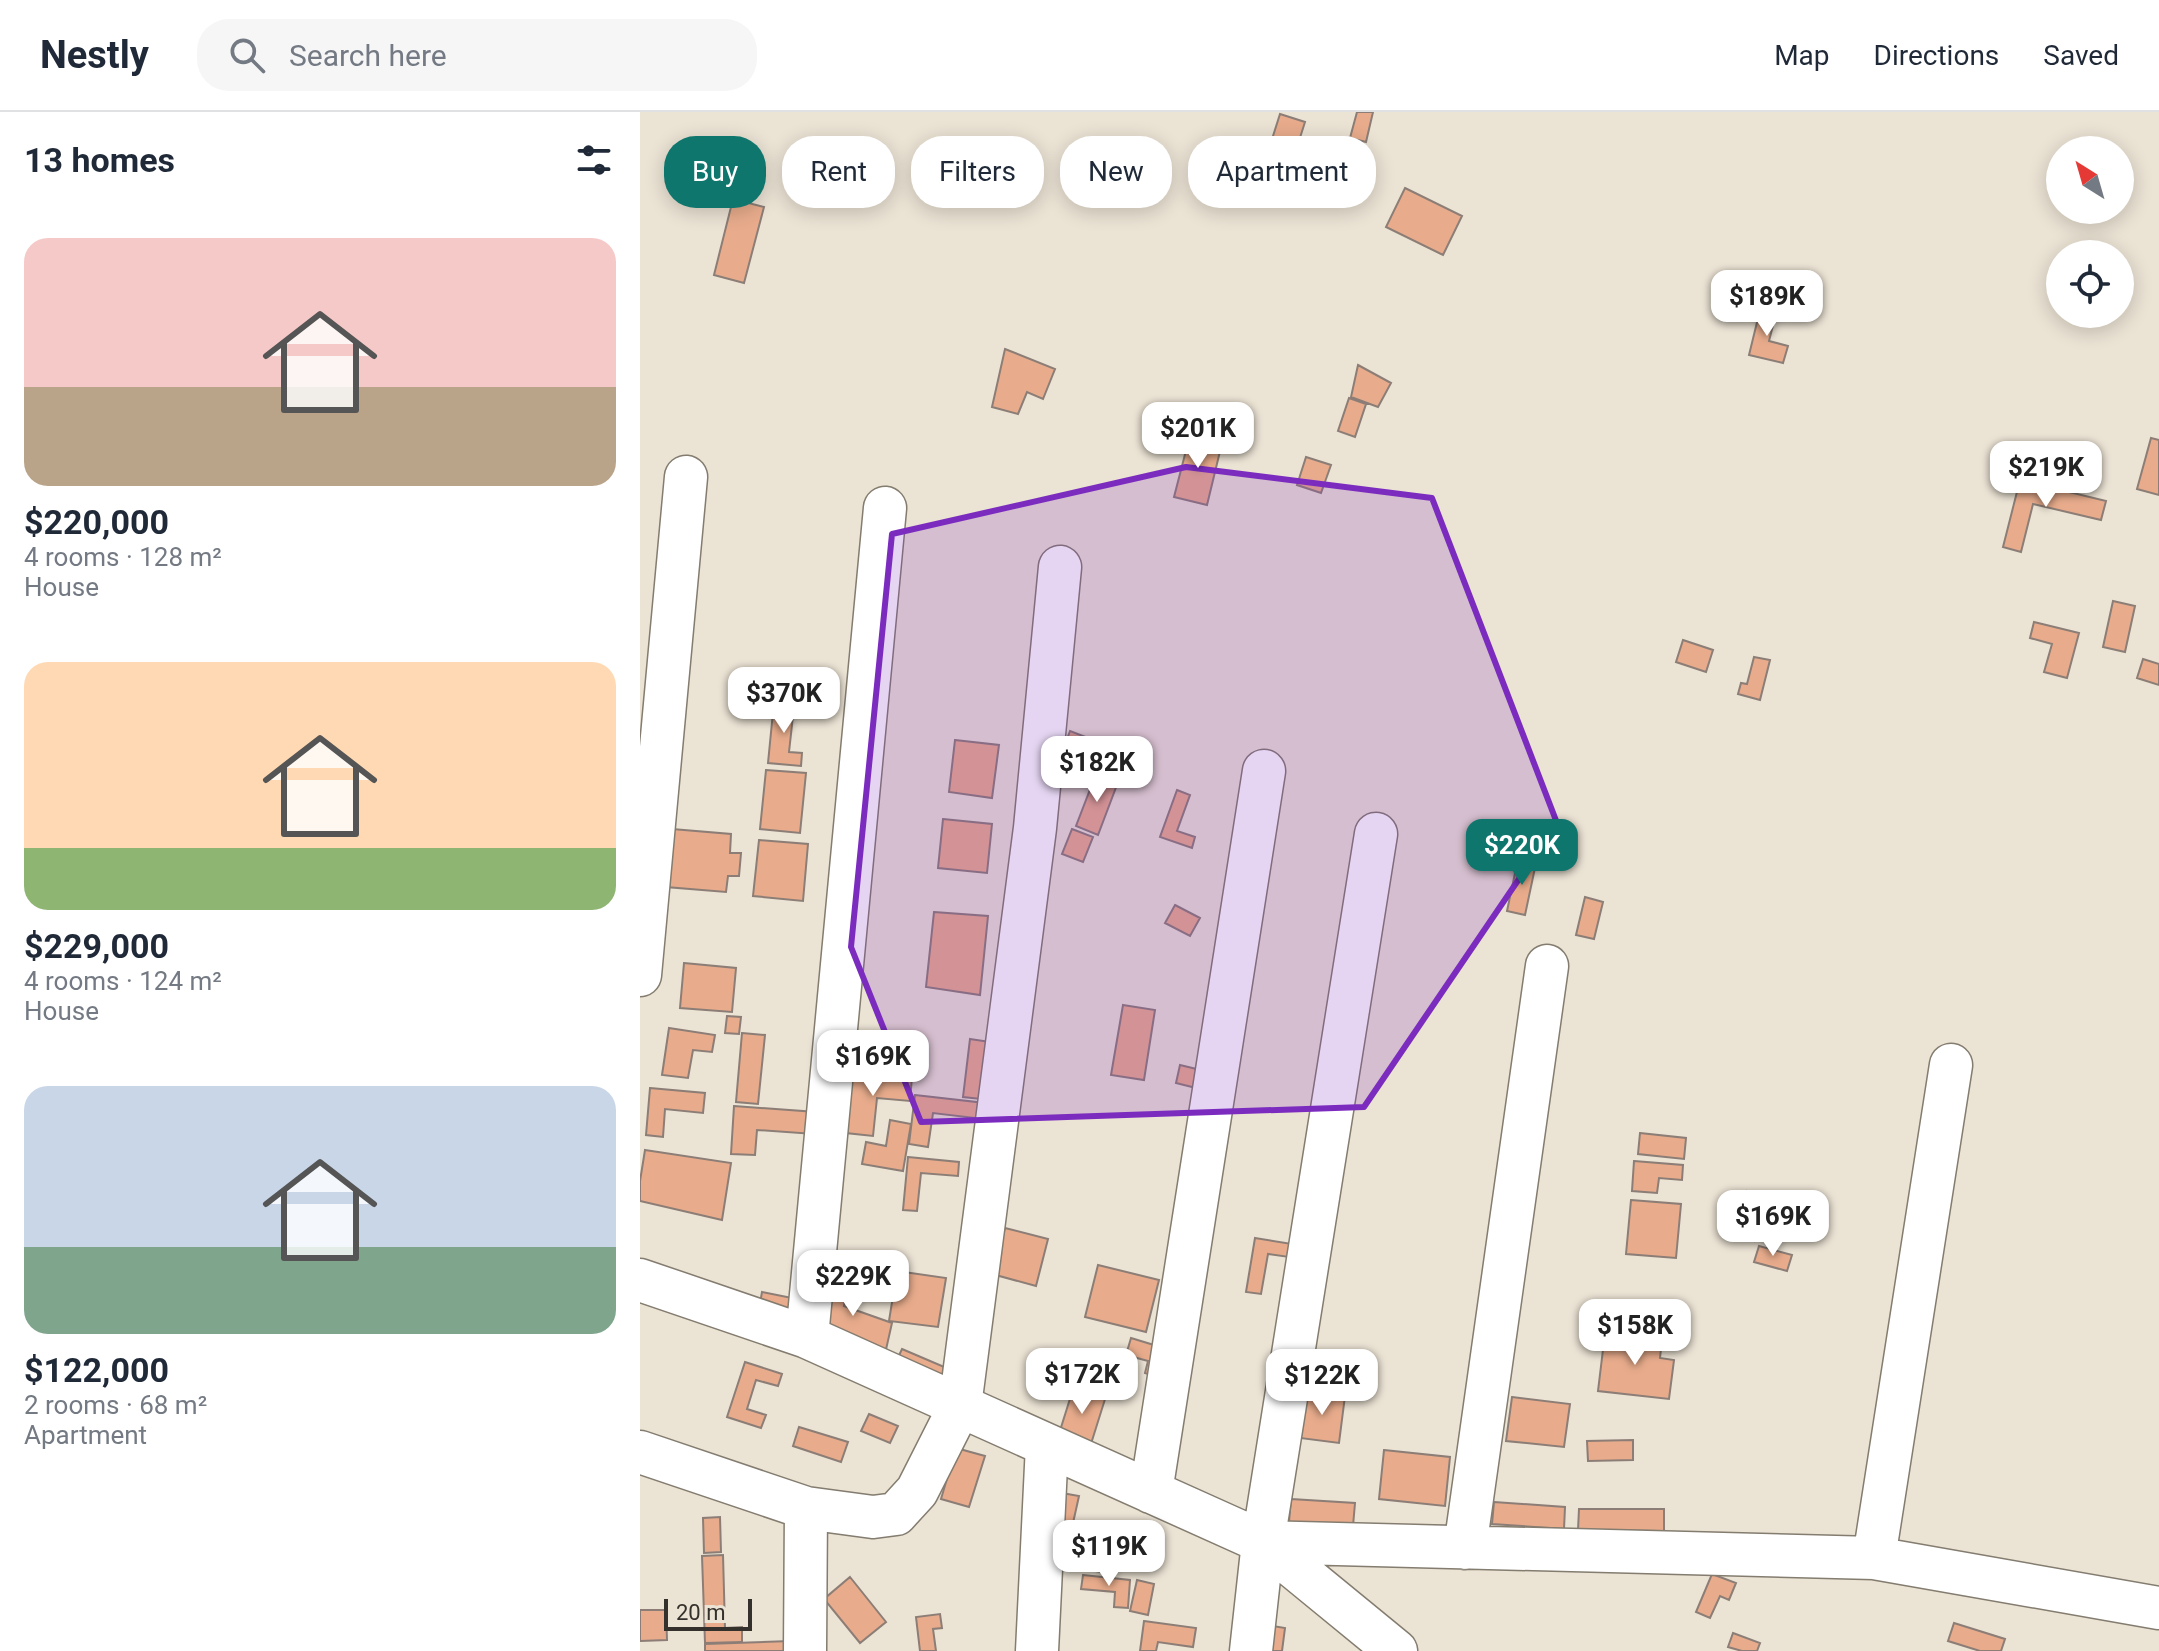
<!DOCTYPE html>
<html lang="en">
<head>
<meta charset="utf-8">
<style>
  body { margin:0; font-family:Roboto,sans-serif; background:#f6f6f7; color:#1f2937; height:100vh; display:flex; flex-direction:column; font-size:30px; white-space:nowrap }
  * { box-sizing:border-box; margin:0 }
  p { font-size:26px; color:#747a83 }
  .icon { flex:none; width:44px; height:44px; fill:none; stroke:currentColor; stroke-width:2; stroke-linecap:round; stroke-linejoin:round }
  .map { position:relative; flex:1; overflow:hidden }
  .sheet { display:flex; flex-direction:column; background:#fff; width:640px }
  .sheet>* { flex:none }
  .top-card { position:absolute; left:24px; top:24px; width:760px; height:72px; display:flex; gap:16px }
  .needle { width:52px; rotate:323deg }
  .fabs { position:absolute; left:1406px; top:24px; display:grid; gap:16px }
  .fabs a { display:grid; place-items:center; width:88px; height:88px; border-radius:50%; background:#fff; box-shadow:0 4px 20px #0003; font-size:40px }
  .scale { position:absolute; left:24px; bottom:20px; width:88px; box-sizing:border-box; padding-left:8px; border:4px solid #34312c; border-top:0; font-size:22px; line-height:28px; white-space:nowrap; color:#34312c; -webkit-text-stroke:6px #ebe3d4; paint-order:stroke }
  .price { position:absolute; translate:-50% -68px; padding:0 18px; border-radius:16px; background:#fff; color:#222; font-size:26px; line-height:52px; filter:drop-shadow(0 2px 4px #0008) }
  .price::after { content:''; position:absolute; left:50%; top:48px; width:24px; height:18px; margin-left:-12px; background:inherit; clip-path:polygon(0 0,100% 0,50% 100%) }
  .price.active { background:#0f766e; color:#fff }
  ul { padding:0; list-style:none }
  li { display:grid; align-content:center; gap:16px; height:424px; padding:0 24px }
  li span { display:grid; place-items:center; height:248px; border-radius:24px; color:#555 }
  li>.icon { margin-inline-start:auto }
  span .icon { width:144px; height:144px; fill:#fffc; stroke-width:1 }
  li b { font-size:34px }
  h2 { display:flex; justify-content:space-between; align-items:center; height:96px; padding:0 24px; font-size:34px }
  .chip { padding:0 28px; border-radius:32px; background:#fff; box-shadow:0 4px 20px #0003; font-size:28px; line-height:72px }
  .chip.active { background:#0f766e; color:#fff }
  header { display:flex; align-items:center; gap:48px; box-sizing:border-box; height:112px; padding:0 40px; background:#fff; border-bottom:2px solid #e0e1e3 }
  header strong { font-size:38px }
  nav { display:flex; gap:44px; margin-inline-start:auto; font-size:28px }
  .search { width:560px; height:72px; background:#f6f6f7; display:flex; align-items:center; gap:20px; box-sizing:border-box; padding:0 28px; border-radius:32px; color:#747a83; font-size:30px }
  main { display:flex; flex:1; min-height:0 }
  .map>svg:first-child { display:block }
</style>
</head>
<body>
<header>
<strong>Nestly</strong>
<div class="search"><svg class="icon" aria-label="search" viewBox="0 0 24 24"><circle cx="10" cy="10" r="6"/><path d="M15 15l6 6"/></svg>Search here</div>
<nav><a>Map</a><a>Directions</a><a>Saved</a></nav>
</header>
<main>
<section class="sheet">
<h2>13 homes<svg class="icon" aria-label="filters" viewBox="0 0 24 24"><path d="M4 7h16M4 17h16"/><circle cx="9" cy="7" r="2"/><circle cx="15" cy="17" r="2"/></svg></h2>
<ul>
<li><span style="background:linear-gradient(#f6c9c9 60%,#b9a48a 0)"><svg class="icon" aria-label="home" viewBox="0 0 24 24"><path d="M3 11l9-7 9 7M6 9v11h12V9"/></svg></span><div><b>$220,000</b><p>4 rooms · 128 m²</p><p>House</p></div></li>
<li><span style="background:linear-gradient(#ffd9b3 75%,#8fb573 0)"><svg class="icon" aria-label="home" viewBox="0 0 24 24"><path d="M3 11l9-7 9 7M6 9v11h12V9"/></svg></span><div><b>$229,000</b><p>4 rooms · 124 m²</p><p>House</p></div></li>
<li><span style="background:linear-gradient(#c9d6e8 65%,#7fa58c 0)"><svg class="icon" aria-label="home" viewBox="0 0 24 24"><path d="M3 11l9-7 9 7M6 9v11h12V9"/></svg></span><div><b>$122,000</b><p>2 rooms · 68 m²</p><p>Apartment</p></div></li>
</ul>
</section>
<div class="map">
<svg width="1519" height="1539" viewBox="0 0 1519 1539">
  <rect width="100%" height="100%" fill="#ebe3d4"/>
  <!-- building -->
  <path fill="#e8ac8c" stroke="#8c7e76" stroke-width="2" d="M717,0h16l-7,30 -16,-4z
    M640,2l25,8 -20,63 -25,-8z
    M765,76l57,28 -19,39 -57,-28z
    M93,87l31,8 -20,76 -30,-8z
    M1121,194l16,4 -8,31 19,5 -5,17 -34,-8z
    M365,237l50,20 -12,30 -16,-7 -9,22 -26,-7z
    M718,253l33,18 -13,24 -27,-10z
    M709,286l17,6 -11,33 -17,-6z
    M550,323l32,8 -15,62 -33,-8z
    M1511,326l8,2v55l-22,-6z
    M666,345l25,8 -10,28 -24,-8z
    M1380,368l86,21 -5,19 -68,-16 -12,48 -18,-5z
    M1473,489l22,5 -10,46 -22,-5z
    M1394,510l45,11 -12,45 -23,-6 8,-28 -22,-6z
    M1043,528l30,10 -7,22 -30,-10z
    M1114,545l16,3 -10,40 -22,-6 3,-11 6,1z
    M1503,547l16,5v21l-22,-7z
    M134,590l27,2 -1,12h-7l-4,36 13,1 -1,13 -33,-3z
    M430,619l26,10 -7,19 -26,-10z
    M315,628l44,5 -7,53 -43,-6z
    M461,634l32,12 -7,17 -32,-12z
    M126,658l40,3 -6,60 -40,-4z
    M456,662l22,8 -20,53 -22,-9z
    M537,678l13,5 -13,36 18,6 -3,11 -32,-11z
    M303,707l49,5 -5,49 -49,-5z
    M32,717l59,5 -1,19h11l-2,23h-11l-2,16 -60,-5z
    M432,717l21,8 -10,25 -21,-8z
    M119,728l49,4 -5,57 -50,-5z
    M878,747l18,4 -11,52 -18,-4z
    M945,785l18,5 -9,37 -18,-4z
    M535,793l25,13 -10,18 -25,-13z
    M294,800l54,4 -8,79 -54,-8z
    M44,851l52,5 -4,44 -52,-4z
    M483,893l32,5 -11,70 -33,-5z
    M87,904l14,1 -2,17 -14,-1z
    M29,916l46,7 -3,17 -19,-2 -5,28 -26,-3z
    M102,921l23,2 -7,69 -22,-2z
    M330,927l27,4 -16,56 -18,-2z
    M540,953l29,7 -5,18 -28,-7z
    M212,959l60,6 -2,24 -33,-3 -4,38 -27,-3z
    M10,976l55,5 -2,20 -38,-4 -2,28 -17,-2z
    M275,983l70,8 -2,16 -50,-6 -5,34 -19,-3z
    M94,994l82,6 -2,22 -57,-4 -2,25 -24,-1z
    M250,1008l21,4 -8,47 -41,-7 4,-22 20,4z
    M1000,1021l46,5 -2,21 -46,-5z
    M5,1038l86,13 -9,57 -82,-19v-20z
    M268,1045l51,5 -1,14 -37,-3 -4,38 -14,-1z
    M994,1049l49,4 -1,15 -23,-2 -2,15 -25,-2z
    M1107,1079l33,6 -3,17 -17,-3 -6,30 -17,-3z
    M991,1088l50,4 -5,54 -50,-4z
    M365,1116l43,11 -12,47 -44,-12z
    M615,1126l37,6 -3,13 -21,-3 -7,40 -15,-2z
    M1119,1134l33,9 -5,16 -33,-9z
    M458,1153l61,15 -13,52 -61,-15z
    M191,1156l19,5 -6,33 48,17 -7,31 -61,-23z
    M257,1159l49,7 -8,49 -49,-6z
    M122,1180l40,8 -5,22 -39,-7z
    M965,1221l57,7 -2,18 14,2 -5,39 -71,-8z
    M491,1226l36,11 -8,28 -14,-4 3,-12 -22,-6z
    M262,1237l54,23 -7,17 -55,-23z
    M105,1250l37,12 -4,12 -22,-6 -9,29 19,6 -5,13 -34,-11z
    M434,1274l32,10 -16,51 -32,-10z
    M665,1280l40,4 -6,47 -39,-5z
    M872,1285l58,7 -6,43 -58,-6z
    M229,1302l29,12 -8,17 -29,-12z
    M159,1315l49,15 -7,20 -48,-16z
    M993,1328v20l-45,1 -1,-20z
    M316,1336l29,8 -16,51 -28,-8z
    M744,1338l66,7 -5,49 -66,-7z
    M422,1381l17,3 -6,27 -16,-3z
    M651,1387l64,4 -2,23 -64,-4z
    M854,1390l71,5 -1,22 -72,-5z
    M939,1397h85v22l-86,-1z
    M80,1405l1,35 -17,1 -1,-35z
    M450,1415l18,3 -6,42 -18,-3z
    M83,1443l2,73 17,-1v15l-37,1 -3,-87z
    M1072,1462l24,9 -7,17 -9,-4 -10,22 -14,-6z
    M443,1463l47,5 -2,28 -14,-1 1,-15 -34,-3z
    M210,1465l36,45 -26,21 -36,-44z
    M497,1468l17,4 -6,31 -18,-4z
    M0,1498h26l1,30 -27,1z
    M300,1502l2,14 -9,1 3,22h-16l-4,-34z
    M504,1509l52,7 -3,19 -35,-5 -2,9h-16z
    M1314,1511l51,16 -4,12h-21l-32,-10z
    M627,1513l18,3 -3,23h-18z
    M1093,1521l27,10 -3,8h-15l-14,-4z
    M150,1529l1,10h-86v-7z"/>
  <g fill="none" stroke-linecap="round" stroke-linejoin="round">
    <defs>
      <path id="minor" d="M0,863l46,-498
        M0,1168l167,57 456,205 133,109
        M167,1225l78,-829
        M0,1340l166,56 67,9 23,-3 21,-23 43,-85 75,-578 25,-261
        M511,1380l113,-721
        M623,1430l611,16 285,50
        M825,1436l82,-582
        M1234,1446l77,-493
        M165,1539l1,-143
        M397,1539l10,-206
        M611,1539l12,-109 113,-708"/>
    </defs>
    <!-- minor casing -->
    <use href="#minor" stroke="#837c6f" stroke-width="45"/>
    <!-- minor -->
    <use href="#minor" stroke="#fff" stroke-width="42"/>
  </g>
  <!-- marked area -->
  <path fill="#7b2cbf" fill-opacity="0.2" stroke="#7b2cbf" stroke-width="6" stroke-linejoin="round" d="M546,355l246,31 125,325 -193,284 -443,15 -70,-175 41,-413z"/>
</svg>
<div class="fabs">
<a><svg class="needle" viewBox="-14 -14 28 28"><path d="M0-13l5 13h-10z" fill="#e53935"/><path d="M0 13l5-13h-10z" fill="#747a83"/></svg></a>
<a><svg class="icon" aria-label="locate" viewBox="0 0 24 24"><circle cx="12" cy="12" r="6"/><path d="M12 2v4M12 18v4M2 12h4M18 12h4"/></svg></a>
</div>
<div class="scale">20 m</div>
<b class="price" style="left:1127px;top:226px">$189K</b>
<b class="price" style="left:558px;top:358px">$201K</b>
<b class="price" style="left:1406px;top:397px">$219K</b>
<b class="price" style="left:144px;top:623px">$370K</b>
<b class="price" style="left:457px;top:692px">$182K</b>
<b class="price active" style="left:882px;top:775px">$220K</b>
<b class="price" style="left:233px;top:986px">$169K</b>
<b class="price" style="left:1133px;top:1146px">$169K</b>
<b class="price" style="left:213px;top:1206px">$229K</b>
<b class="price" style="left:995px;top:1255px">$158K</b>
<b class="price" style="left:442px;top:1304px">$172K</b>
<b class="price" style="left:682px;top:1305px">$122K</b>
<b class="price" style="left:469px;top:1476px">$119K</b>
<div class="top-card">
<a class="chip active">Buy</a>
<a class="chip">Rent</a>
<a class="chip">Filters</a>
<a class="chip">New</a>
<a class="chip">Apartment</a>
</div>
</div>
</main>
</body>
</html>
